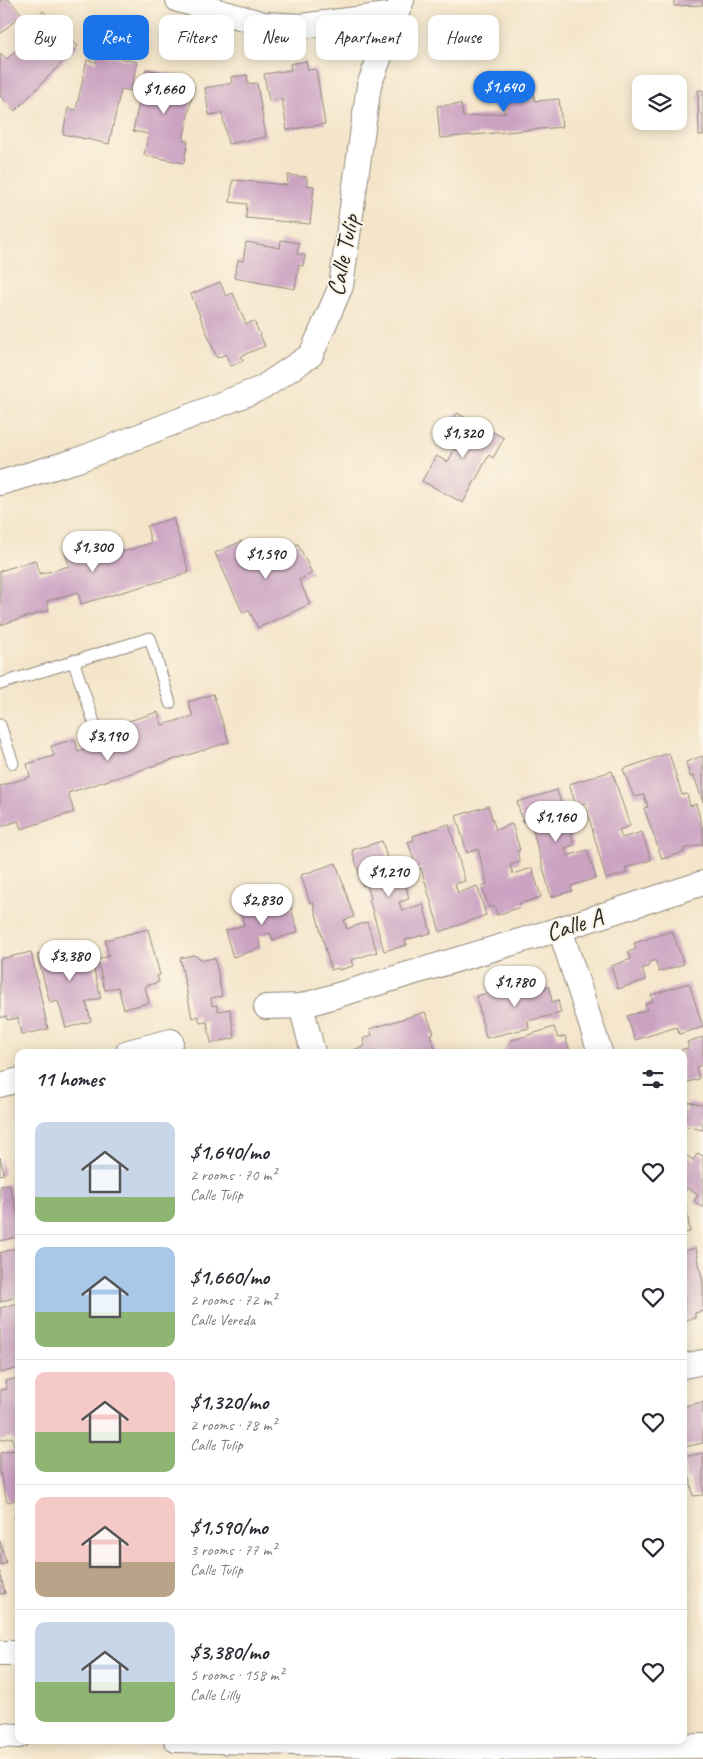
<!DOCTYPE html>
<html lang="en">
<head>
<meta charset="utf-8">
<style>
  body { margin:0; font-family:Caveat,sans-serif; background:#f7f7f7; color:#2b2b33; height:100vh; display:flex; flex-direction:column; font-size:19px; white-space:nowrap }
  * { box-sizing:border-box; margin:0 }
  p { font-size:16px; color:#7c7c81 }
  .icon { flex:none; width:28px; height:28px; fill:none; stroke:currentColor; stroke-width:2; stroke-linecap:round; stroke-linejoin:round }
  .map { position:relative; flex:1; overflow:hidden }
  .side { position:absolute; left:15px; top:1049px; width:672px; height:695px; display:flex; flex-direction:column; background:#fff; border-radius:10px; box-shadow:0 2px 12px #0003 }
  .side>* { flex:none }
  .top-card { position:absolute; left:15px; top:15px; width:674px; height:45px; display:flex; gap:10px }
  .controls { position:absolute; left:632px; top:75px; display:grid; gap:10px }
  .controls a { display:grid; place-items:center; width:55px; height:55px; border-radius:10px; background:#fff; box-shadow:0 2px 12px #0003; font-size:25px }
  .price { position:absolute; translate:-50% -42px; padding:0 11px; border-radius:18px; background:#fff; color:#222; font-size:16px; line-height:32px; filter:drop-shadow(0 1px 2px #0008) }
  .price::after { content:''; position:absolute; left:50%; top:30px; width:15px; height:11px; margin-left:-8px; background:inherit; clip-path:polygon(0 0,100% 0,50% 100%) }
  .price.on { background:#1a73e8; color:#fff }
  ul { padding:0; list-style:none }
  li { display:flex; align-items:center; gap:15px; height:125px; padding:0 20px }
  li+li { border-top:1px solid #e1e1e2 }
  li span { display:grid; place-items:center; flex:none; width:140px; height:100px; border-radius:10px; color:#555 }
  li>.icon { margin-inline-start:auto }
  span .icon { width:60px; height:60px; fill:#fffc; stroke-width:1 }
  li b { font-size:21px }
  h2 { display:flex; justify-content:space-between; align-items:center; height:60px; padding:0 20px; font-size:21px }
  .tag { padding:0 18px; border-radius:10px; background:#fff; box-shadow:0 2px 12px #0003; font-size:18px; line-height:45px }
  .tag.on { background:#1a73e8; color:#fff }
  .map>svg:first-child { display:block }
</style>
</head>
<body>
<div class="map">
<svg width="703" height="1759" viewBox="0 0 703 1759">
  <rect width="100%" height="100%" fill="#fcf5e5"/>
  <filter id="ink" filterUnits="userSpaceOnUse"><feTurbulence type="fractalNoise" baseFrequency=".02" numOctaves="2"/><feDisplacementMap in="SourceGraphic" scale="10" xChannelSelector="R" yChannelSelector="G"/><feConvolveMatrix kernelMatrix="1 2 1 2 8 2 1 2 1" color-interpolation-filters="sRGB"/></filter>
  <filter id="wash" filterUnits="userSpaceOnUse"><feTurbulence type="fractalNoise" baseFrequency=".0096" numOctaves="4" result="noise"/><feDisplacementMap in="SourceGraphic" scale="20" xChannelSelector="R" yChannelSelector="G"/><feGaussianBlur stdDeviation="1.12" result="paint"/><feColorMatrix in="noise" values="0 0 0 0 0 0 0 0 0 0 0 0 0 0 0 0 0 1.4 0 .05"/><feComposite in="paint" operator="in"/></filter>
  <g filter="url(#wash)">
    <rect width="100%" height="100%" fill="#f4e5ca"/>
    <g id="blocks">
      <!-- building -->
      <path fill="#cba2c2" d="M0,0h9l13,14 -22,20z
        M674,0h29v5l-29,1z
        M43,11l35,35 -63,65 -15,-15v-43l7,6 25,-26 -5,-5z
        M98,53l39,9 -6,29 -10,-2 -12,55 -46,-10 5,-26 8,2 11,-50 9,2z
        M306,61l2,9 8,-1 9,55 -38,6 -5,-31 -13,2 -5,-27 27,-4 -1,-6z
        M146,69l39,8 -2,7 11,2 -11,54 5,1 -4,22 -40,-8 5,-21 -16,-3z
        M247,75l1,9 9,-1 9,54 -38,7 -6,-31 -13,2 -4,-27 27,-5 -1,-6z
        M532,76l3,25 24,-2 3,28 -122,11 -3,-32 24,-2 2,13 42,-4 -3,-34z
        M698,90h5v45h-4z
        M288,175l19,2v8l7,1 -4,38 -64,-6 1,-14 -17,-2 3,-22 54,5z
        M281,240l18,3 -2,11 8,1 -2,11 -4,-1 -4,24 -61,-11 4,-18 5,1 3,-19 34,6z
        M220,282l6,14 7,-3 13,31 8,-3 11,25 -24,10 2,5 -12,5 -5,-12 -9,4 -26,-64z
        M457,413l47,25 -11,20 -4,-3 -26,48 -41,-22 14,-25 12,6 11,-21 -13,-8z
        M173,518l16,55 -108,31 -3,-12 -31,9 2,9 -49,15v-54l35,-11 5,14 29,-8 -4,-14 50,-14 4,15 32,-10 -4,-17z
        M242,541l6,14 28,-13 5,9 17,-7 14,29 -13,7 11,24 -52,24 -9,-18 -6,3 -28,-60z
        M213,694l16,48 -161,51 6,19 -53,17 -3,-8 -18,6v-41l30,-9 -3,-13 27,-8 -3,-10 24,-7 3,13 35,-12 -4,-13 49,-15 4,13 31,-9 -5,-14z
        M669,753l13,42 5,-1 3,12 6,-2 7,26v14l-19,5v3l-22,7 -18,-51 4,-1 -4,-12 -10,2 -11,-28z
        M703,756v46l-9,-26 -4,1 -4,-15z
        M612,771l18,55 -11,4 3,8 20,-6 9,28 -26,8 2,5 -21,6 -21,-76 -9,3 -7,-22z
        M557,790l9,29 3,-1 5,14 -3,1 3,12 -9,3 2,8 20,-6 9,28 -25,8 1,5 -21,6 -21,-77 -7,2 -6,-20z
        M488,806l8,24 16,-6 8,26 -3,1 3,11 -10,3 3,9 19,-6 9,29 -22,7 1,3 -23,8 -3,-9 -5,2 -7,-22 5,-2 -9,-35 -11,4 -11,-37z
        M449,824l16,57 -10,3 3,9 19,-7 9,29 -46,17 -19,-64 -4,2 -9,-28 6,-2 -1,-4z
        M382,841l7,24 9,-2 2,9 3,-1 6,28 -10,3 3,9 21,-7 8,29 -26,7 2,5 -23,6 -15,-52 2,-1 -4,-13 -4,1 -11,-36z
        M336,863l18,54 -10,3 3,9 20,-7 10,30 -26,8 2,6 -14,4 -1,-2 -7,2 -18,-68 -3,1 -9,-28z
        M288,897l10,35 -25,8 -3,-7 -12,4 3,11 -28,9 -8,-26 19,-6 -3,-13z
        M148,929l12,46 -3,1 2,6 -14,4 4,17 -25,6 -6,-22 -13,3 -8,-30 12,-4 -4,-16z
        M672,931l12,33 -25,8 -4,-12 -7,3 1,3 -7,3 4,11 -28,9 -7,-23 20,-7 -3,-7 8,-3 -2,-6z
        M87,943l14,55 -15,4 5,19 -25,7 -8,-27 -8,2 -13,-48z
        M31,952l17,77 -27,6 -3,-17 -11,2 -1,-4 -6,2v-59z
        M194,955l9,5 12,-2 7,38 -11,2 1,8 5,-1 1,6 12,-2 5,29 -24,5 -4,-21 -7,1 -2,-7 -6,2 -12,-60z
        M538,981l2,9 9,-3 3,15 6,-2 3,13 -33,8 1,7 -43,10 -10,-42z
        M689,983l14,44 -24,7 -2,-7 -42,13 -8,-24 20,-6 -2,-6 8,-3 -2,-6z
        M425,1012l9,21 -4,1 6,18h-88l17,-6 -2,-7 9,-4 -2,-6z
        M554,1027l4,11 7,-2 5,16h-66l6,-11z
        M703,1037v28l-7,2 3,12 -15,4 -2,-34 7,-1 -2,-6z
        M688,1102l15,3v25l-19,-4z
        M698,1153l5,3v52l-9,-7 4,-6 -11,-7 -3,5v-39l9,6z
        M0,1157l4,17 -4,1z
        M9,1184l10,35v17l-19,5v-55z
        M684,1205h2l4,27 -6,1z
        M19,1247v49l-19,6v-49z
        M696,1248l7,35v28l-8,2v5l-11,2v-69z
        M19,1303v65l-19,5v-65z
        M19,1378v65l-5,2 -2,-8 -12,3v-50l7,-1 -2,-8z
        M703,1402v41l-19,4v-41z
        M19,1449v50l-12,3 -7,-30v-19z
        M703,1453v42l-10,1 -3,-18h-4l-2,-21z
        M19,1514v18h-1l-4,-16z
        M0,1541l6,22 -6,2z
        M0,1572l5,21 -5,1z"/>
    </g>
  </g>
  <g filter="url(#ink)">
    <use href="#blocks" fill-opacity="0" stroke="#90887a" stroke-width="1"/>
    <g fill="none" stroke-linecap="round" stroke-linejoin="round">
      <defs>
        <path id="lane" d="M73,660l22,65
          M0,684l150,-46 20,65
          M0,725l13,38"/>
        <path id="street" d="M178,0l86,24 37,2 95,-12
          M0,483l78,-23 184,-72 49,-33 30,-69 28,-201 33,-85
          M560,929l40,123
          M301,1006l12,46
          M266,1007l35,-1 259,-77 143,-46
          M128,1052l43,-11
          M0,1085l19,-5
          M684,1366l19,-4
          M0,1653h19
          M0,1735l19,1
          M176,1740l312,8 215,-2"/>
      </defs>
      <!-- lane casing -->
      <use href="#lane" stroke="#90887a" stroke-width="13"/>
      <!-- street casing -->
      <use href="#street" stroke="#90887a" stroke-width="26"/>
      <!-- lane -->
      <use href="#lane" stroke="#fff" stroke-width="11"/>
      <!-- street -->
      <use href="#street" stroke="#fff" stroke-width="24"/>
    </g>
  </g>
  <g text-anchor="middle" stroke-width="4" stroke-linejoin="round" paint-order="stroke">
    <!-- street labels -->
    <g font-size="25" fill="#2b2b2b" stroke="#fcf5e5">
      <text transform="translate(342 255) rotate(-79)" y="9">Calle Tulip</text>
      <text transform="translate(574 924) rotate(-17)" y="9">Calle A</text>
    </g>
  </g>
</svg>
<div class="controls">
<a><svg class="icon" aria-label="layers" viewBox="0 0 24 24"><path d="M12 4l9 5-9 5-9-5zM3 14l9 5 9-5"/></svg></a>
</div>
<b class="price on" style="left:504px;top:113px">$1,640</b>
<b class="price" style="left:164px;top:115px">$1,660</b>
<b class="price" style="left:463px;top:459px">$1,320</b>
<b class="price" style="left:93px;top:573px">$1,300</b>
<b class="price" style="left:266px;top:580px">$1,590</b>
<b class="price" style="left:108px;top:762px">$3,190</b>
<b class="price" style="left:556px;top:843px">$1,160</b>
<b class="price" style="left:389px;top:898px">$1,210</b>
<b class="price" style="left:262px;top:926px">$2,830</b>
<b class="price" style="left:70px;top:982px">$3,380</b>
<b class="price" style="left:515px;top:1008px">$1,780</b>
<div class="top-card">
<a class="tag">Buy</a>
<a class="tag on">Rent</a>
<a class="tag">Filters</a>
<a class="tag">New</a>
<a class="tag">Apartment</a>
<a class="tag">House</a>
</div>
<section class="side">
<h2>11 homes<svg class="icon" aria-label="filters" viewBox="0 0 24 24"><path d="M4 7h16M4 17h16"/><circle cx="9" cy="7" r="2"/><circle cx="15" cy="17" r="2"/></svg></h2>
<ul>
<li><span style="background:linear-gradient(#c9d6e8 75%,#8fb573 0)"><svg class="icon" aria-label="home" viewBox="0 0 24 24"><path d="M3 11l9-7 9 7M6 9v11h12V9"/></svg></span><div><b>$1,640/mo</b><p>2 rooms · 70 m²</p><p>Calle Tulip</p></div><svg class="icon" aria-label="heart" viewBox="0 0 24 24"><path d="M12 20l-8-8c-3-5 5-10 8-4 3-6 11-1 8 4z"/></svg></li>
<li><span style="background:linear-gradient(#a9c7e8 65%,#8fb573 0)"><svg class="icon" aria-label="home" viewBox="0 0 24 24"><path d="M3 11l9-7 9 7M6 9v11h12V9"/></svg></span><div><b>$1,660/mo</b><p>2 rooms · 72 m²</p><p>Calle Vereda</p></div><svg class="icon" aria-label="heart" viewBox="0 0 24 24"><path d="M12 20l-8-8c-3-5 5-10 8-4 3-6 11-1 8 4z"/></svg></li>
<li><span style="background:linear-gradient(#f6c9c9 60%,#8fb573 0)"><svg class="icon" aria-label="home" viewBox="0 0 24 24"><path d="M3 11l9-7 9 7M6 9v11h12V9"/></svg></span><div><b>$1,320/mo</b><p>2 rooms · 78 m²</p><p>Calle Tulip</p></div><svg class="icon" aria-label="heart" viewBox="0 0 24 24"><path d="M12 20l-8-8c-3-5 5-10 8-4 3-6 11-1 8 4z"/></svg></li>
<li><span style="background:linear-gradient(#f6c9c9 65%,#b9a48a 0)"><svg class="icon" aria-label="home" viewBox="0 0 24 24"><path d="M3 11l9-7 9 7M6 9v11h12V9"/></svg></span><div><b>$1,590/mo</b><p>3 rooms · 77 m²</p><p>Calle Tulip</p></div><svg class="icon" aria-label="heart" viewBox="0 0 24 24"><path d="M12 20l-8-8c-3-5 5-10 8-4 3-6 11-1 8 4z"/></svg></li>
<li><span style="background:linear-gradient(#c9d6e8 60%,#8fb573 0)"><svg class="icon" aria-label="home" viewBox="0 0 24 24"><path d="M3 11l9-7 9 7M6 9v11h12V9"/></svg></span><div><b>$3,380/mo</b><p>5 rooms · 158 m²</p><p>Calle Lilly</p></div><svg class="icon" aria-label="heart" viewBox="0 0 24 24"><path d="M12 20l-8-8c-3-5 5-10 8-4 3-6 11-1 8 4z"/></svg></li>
</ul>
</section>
</div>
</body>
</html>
